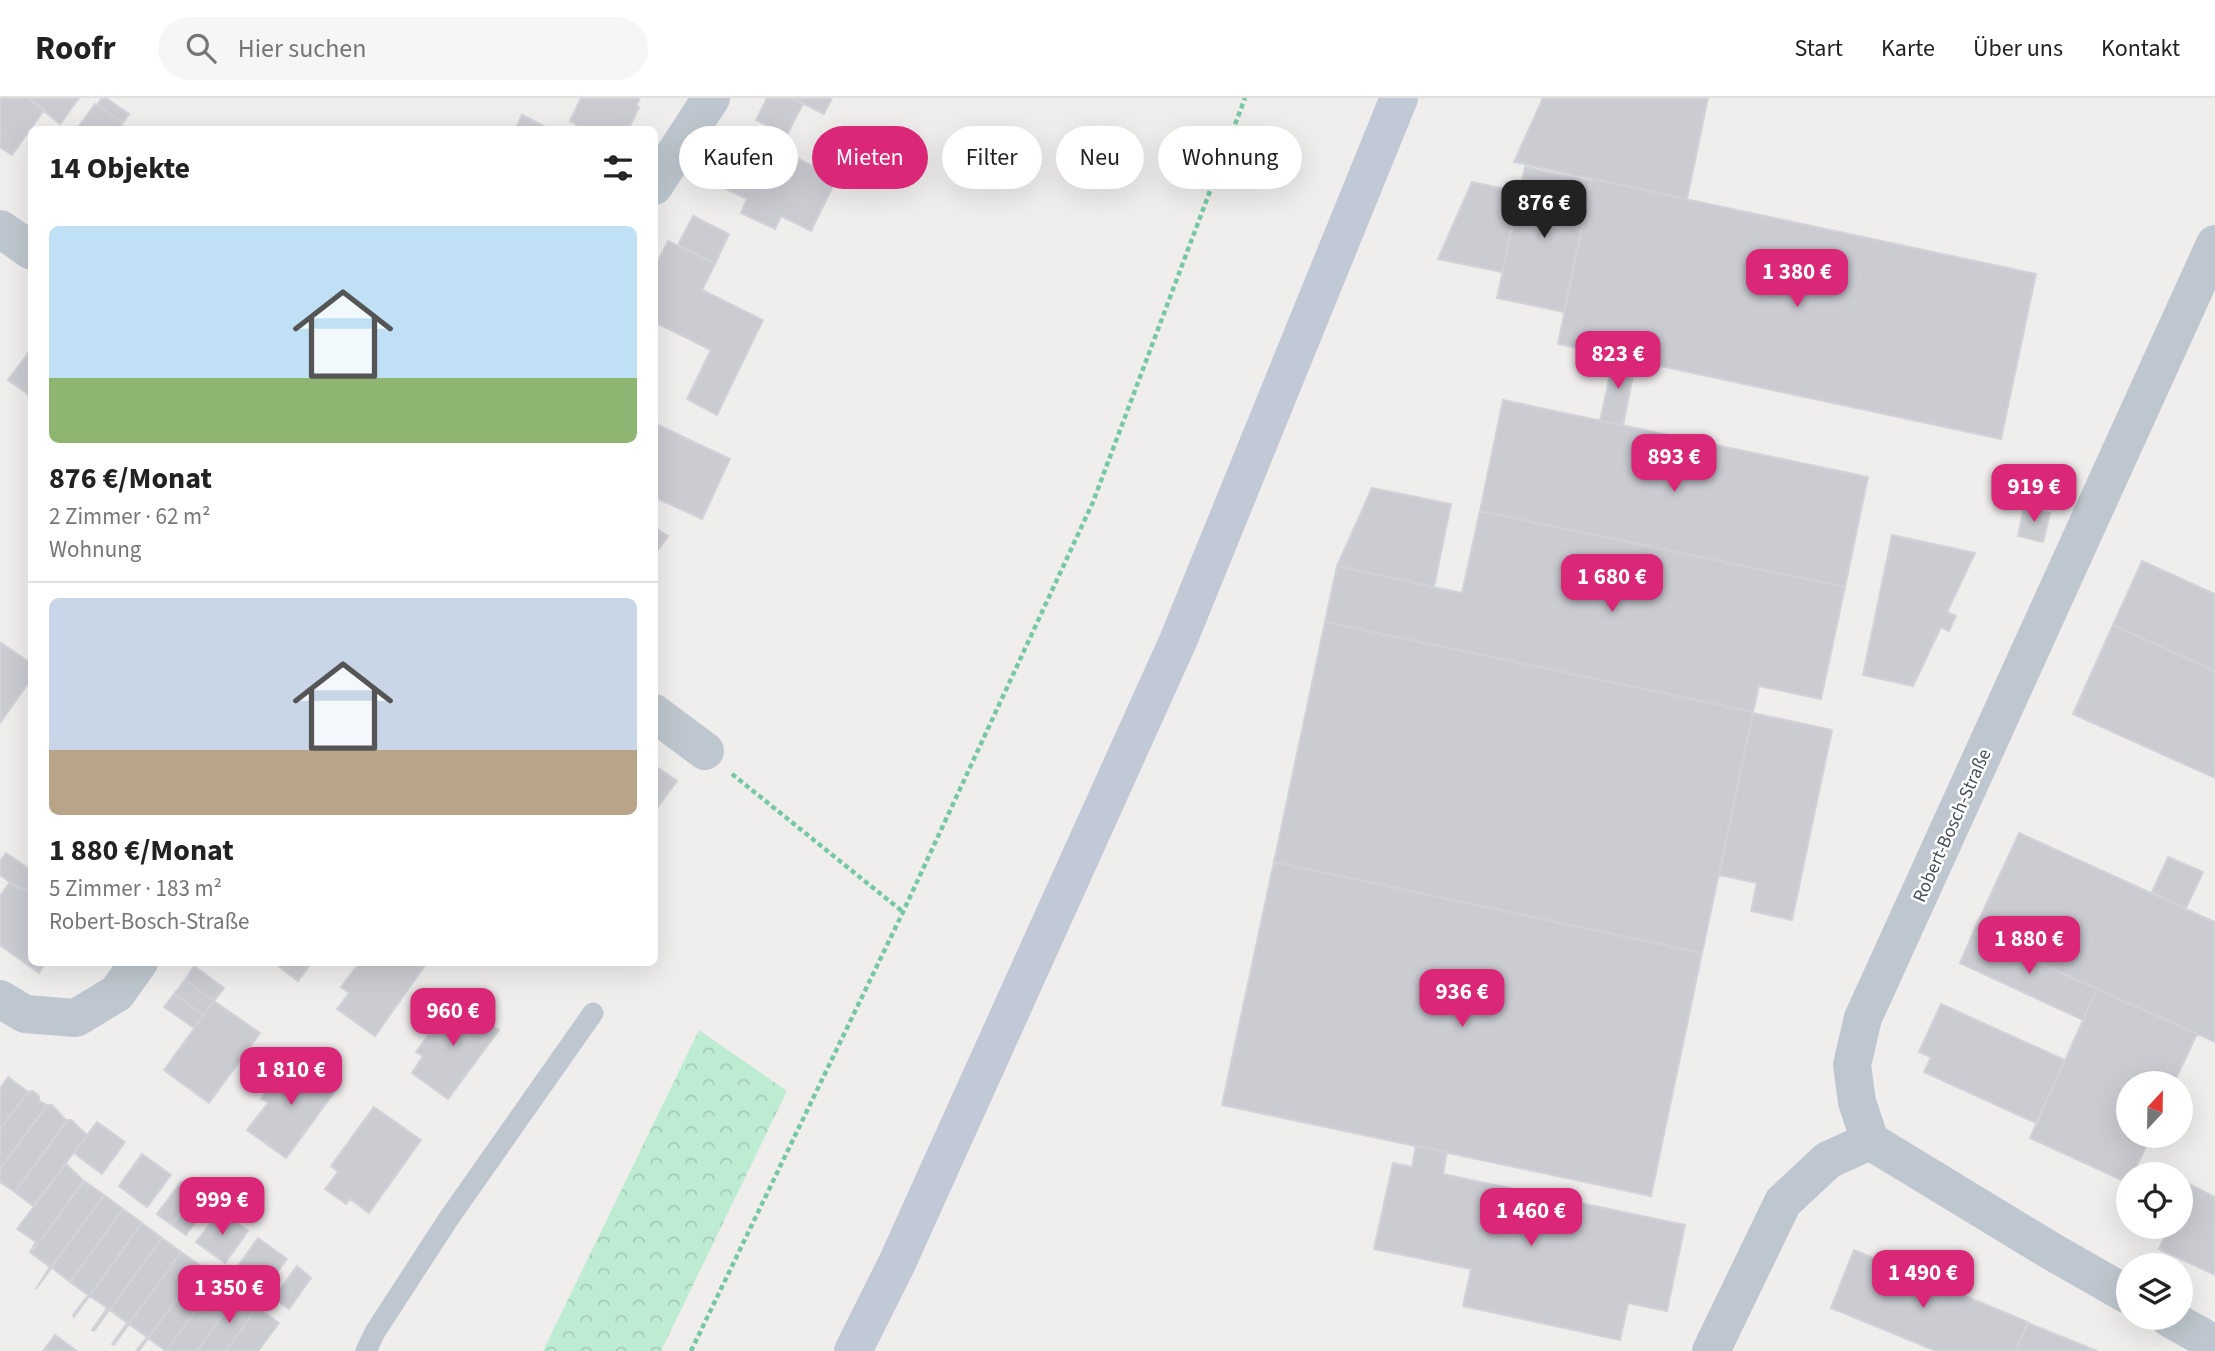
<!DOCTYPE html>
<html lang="de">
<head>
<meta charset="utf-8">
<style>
  body { margin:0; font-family:"Source Sans 3",sans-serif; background:#f6f6f6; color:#222; height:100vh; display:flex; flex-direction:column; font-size:26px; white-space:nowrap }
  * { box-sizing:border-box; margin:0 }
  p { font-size:23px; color:#767676 }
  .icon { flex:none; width:38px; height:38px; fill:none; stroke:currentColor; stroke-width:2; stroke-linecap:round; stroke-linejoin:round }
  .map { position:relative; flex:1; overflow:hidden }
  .details { position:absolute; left:28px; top:28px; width:630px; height:840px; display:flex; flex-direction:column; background:#fff; border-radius:10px; box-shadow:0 7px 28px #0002 }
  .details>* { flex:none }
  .banner { position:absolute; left:679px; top:28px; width:665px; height:63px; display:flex; gap:14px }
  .needle { width:46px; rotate:22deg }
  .controls { position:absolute; left:2116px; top:973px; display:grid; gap:14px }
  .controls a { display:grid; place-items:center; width:77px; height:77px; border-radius:50%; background:#fff; box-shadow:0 7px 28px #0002; font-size:35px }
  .price { position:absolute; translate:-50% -60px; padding:0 16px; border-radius:14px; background:#db2777; color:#fff; font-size:23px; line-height:46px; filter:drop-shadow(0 2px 4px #0008) }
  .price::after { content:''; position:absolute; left:50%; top:42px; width:21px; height:16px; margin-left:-10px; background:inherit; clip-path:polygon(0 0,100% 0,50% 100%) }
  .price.selected { background:#222; color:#fff }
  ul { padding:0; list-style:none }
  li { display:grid; align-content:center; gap:14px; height:371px; padding:0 21px }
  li+li { border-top:2px solid #e0e0e0 }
  li span { display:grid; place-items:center; height:217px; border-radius:10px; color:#555 }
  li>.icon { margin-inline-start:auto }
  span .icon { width:126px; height:126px; fill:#fffc; stroke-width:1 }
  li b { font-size:30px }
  h2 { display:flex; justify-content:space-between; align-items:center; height:84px; padding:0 21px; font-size:30px }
  .chip { padding:0 24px; border-radius:32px; background:#fff; box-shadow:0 7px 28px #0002; font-size:24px; line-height:63px }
  .chip.selected { background:#db2777; color:#fff }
  header { display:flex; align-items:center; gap:42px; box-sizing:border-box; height:98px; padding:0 35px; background:#fff; border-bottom:2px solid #e0e0e0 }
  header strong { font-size:33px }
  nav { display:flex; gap:38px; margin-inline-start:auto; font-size:24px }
  .search { width:490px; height:63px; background:#f6f6f6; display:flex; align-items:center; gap:18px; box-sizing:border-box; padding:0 24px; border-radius:38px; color:#767676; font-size:26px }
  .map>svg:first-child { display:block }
</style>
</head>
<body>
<header>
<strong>Roofr</strong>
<div class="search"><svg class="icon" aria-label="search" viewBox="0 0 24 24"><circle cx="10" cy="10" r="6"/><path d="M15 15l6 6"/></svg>Hier suchen</div>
<nav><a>Start</a><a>Karte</a><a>Über uns</a><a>Kontakt</a></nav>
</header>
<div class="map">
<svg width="2215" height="1253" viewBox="0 0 2215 1253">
  <defs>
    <pattern id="forest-crowns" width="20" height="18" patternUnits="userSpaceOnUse" patternTransform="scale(1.75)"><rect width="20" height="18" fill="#bdecd2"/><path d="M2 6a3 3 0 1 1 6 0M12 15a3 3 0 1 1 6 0" fill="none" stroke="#a4ccb7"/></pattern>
  </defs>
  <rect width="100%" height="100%" fill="#f0eded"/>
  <!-- forest -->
  <path fill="url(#forest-crowns)" d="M699,932l88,61 -126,260h-118z"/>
  <!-- building -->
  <path fill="#caccd2" stroke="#d1d3d8" stroke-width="2" d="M0,0h28l16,12 -32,45 -12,-8z
    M28,0h51l-19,26z
    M102,0h4l23,16 -6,9 -26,-18z
    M581,0h59l-4,8 3,1 -11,23h-42l-16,-9z
    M767,0h25l11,6 -16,31 -31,-15z
    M792,0h40l-8,16z
    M1543,0h165l-21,101 -173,-37z
    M95,6l28,19 -5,7h-42z
    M522,17l29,15h-36z
    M744,34l93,46 -26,53 -30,-15 -6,13 -34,-16 6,-14 -29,-14z
    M1525,69l66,14 -27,131 -67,-14z
    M1592,81l444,95 -35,165 -443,-95z
    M1472,84l47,10 -17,80 -64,-13z
    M693,118l36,18 -14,30 -37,-19z
    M668,143l47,23 -13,26 61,30 -46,95 -30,-16 24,-49 -57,-28v-53z
    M32,250v49l-24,-17z
    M1614,259l22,4 -13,64 -23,-4z
    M1503,302l365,77 -23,110 -365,-76z
    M654,325l76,36 -28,60 -48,-22z
    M1372,390l79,16 -17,83 -97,-21z
    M2024,409l26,6 -7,29 -25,-6z
    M1480,413l365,76 -24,112 -62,-13 -6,26 -428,-90 12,-56 125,27z
    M654,429l14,9 -12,17 -2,-1z
    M1892,437l83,18 -28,59 9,4 -7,15 -8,-4 -28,59 -50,-11z
    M2142,463l73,33v77l-102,-46z
    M1325,524l428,90 -51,241 -428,-91z
    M2113,527l102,46v107l-142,-64z
    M0,544l32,22v14l-32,45z
    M1753,615l79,17 -40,190 -41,-9 6,-28 -38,-8z
    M654,667l23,16 -23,31z
    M2019,735l196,89v120l-242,-109z
    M6,755l26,18v23l-11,-7 -2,2 -19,-14v-14z
    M2168,759l35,15 -17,36 -34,-16z
    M1274,764l428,91 -51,243 -429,-91z
    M10,784l22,12v68h14l-7,11 -39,-28v-49z
    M1973,835l124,56 -14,31 -123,-57z
    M273,864h39l-14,19z
    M360,864h58l6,5 -49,69 -38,-27 12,-16 -8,-6z
    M194,868l30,22 -10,13 -29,-21z
    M185,882l29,21 -10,14 -30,-21z
    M2097,891l100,45 -23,49h-46v53h23l-18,38h-5v9l-98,-45z
    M174,896l30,21 -10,13 -30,-21z
    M455,901l44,31 -51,69 -36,-26 11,-17 -7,-4z
    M214,903l46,32 -51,70 -45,-33z
    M1941,906l124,56 -29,63 -112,-51 7,-15 -12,-5z
    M291,959l45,33 -50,68 -39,-28 21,-27 -7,-4z
    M8,979l20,15 -28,37v-40z
    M33,993l6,5v5l8,4 -47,64v-40l28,-37z
    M47,1007h5l15,16 -52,71 -15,-10v-13z
    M374,1009l47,33 -52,73 -19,-14 -4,5 -21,-15 13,-17 -7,-6z
    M71,1022l16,15 -54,71 -18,-14 52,-72z
    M97,1024l28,20 -23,32 -28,-21z
    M1416,1047l31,7 -4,22 242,51 -18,86 -39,-8 -8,37 -157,-34 8,-37 -97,-20 19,-86 19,4z
    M142,1056l29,21 -24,32 -28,-21z
    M66,1066l18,17 -53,72 -1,-1 6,-10 -19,-13z
    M84,1083l20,14 -68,94 14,-22 -19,-14z
    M181,1084l14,11 -23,32 -15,-11z
    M2189,1086l26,13v78l-56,-26 10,-22h11v-24z
    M195,1095l14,10 -23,32 -14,-10z
    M104,1097l19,14 -53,73 -19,-15z
    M123,1111l19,14 -68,94 -1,-2 15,-20 -18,-13z
    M220,1113l28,20 -23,32 -29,-21z
    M142,1125l20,15 -68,93 -2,-1 15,-22 -17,-12z
    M162,1140l19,14 -67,93 -2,-1 15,-21 -17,-13z
    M258,1140l29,21 -24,32 -28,-21z
    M1854,1152l174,72 -12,29h-80l-105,-43z
    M181,1154l20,14 -62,85h-3l11,-14 -18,-13z
    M201,1168l17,13 -52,72 -18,-13z
    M297,1168l14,12 -22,31 -15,-11z
    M218,1181l20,14 -41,58h-31z
    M238,1195l19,14 -31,44h-29z
    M257,1209l22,16 -21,28h-32z
    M2028,1225l69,28h-81z
    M55,1237l22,16h-34z"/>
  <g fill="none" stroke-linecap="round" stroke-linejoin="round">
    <!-- path -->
    <path stroke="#76c8a4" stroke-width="4.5" stroke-dasharray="5 3.5" stroke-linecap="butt" d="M732,676l171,138
      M691,1253l212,-439 190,-410 152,-404"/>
    <!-- service -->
    <path stroke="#bec7cf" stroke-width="21" d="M366,1253l9,-19 72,-111 146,-208"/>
    <!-- minor -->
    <path stroke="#bec7cf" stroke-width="38" d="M654,88l57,-88
      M0,131l32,22
      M654,615l51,38
      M0,901l25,15 51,4 41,-25 22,-31
      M2128,1197l-77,-44 -181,-110 -13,-39 -5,-37 11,-47 352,-774
      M2169,1220l46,26
      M1711,1253l72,-149 45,-42 42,-19"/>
    <!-- secondary -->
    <path stroke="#c0c9d5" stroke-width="38" d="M853,1253l44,-88 281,-622 221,-543"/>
  </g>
  <g text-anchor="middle" stroke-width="5" stroke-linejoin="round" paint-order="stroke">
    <!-- street labels -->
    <g font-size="19" fill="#464f59" stroke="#fff">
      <text transform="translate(1951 727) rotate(-66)" y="7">Robert-Bosch-Straße</text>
    </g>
  </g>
</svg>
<div class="controls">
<a><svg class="needle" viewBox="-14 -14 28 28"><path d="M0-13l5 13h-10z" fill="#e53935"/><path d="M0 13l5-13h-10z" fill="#767676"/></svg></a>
<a><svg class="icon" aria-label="locate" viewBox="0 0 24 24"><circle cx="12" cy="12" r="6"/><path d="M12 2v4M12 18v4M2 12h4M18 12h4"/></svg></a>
<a><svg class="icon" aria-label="layers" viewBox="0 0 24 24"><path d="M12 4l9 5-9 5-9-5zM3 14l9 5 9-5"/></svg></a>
</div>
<b class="price selected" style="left:1544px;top:142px">876 €</b>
<b class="price" style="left:1797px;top:211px">1 380 €</b>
<b class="price" style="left:1618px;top:293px">823 €</b>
<b class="price" style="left:1674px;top:396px">893 €</b>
<b class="price" style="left:2034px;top:426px">919 €</b>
<b class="price" style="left:1612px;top:516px">1 680 €</b>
<b class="price" style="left:2029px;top:878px">1 880 €</b>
<b class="price" style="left:1462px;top:931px">936 €</b>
<b class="price" style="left:453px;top:950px">960 €</b>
<b class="price" style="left:291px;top:1009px">1 810 €</b>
<b class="price" style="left:222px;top:1139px">999 €</b>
<b class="price" style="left:1531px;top:1150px">1 460 €</b>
<b class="price" style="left:1923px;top:1212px">1 490 €</b>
<b class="price" style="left:229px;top:1227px">1 350 €</b>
<div class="banner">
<a class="chip">Kaufen</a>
<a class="chip selected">Mieten</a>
<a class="chip">Filter</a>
<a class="chip">Neu</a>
<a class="chip">Wohnung</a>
</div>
<section class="details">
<h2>14 Objekte<svg class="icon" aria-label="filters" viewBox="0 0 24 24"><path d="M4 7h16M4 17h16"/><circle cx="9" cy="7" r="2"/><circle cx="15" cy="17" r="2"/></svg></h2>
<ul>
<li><span style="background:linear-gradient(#bfe0f5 70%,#8fb573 0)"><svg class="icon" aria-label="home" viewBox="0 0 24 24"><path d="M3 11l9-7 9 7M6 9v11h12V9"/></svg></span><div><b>876 €/Monat</b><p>2 Zimmer · 62 m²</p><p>Wohnung</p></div></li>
<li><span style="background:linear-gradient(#c9d6e8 70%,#b9a48a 0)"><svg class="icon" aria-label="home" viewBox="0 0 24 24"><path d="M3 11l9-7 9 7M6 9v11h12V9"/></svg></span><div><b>1 880 €/Monat</b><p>5 Zimmer · 183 m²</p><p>Robert-Bosch-Straße</p></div></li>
</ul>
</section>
</div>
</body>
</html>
